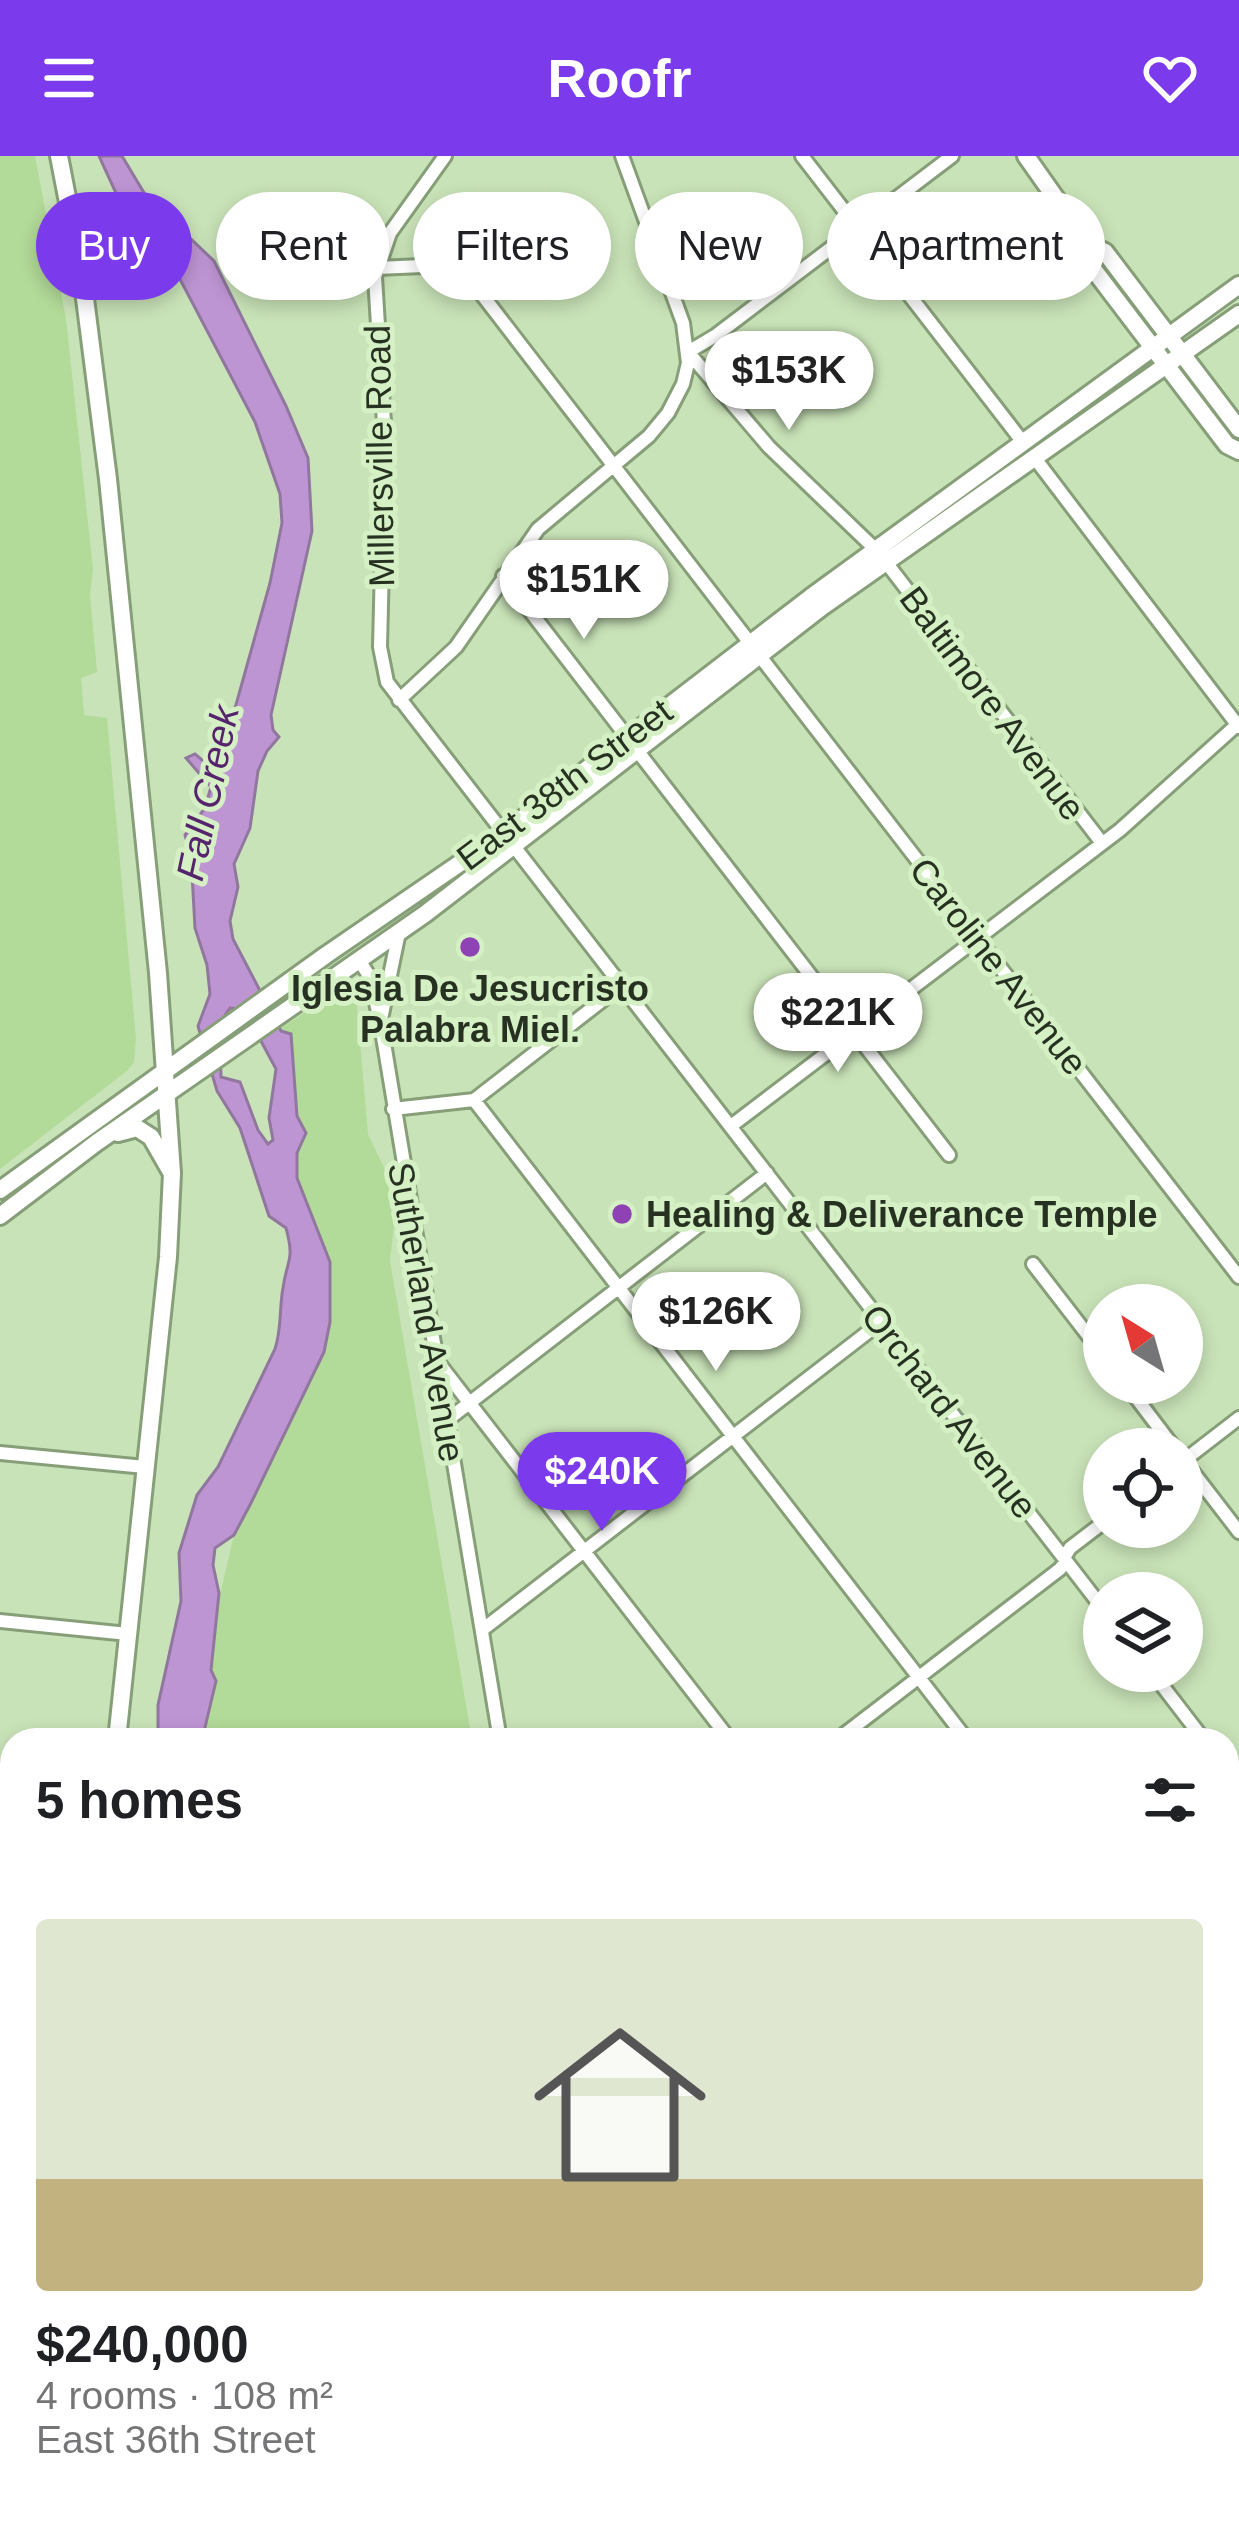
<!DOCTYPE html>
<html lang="en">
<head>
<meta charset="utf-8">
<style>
  body { margin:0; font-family:Arial,sans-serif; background:#f2f2f2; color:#202124; height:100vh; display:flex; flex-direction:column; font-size:45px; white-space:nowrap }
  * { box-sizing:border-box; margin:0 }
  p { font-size:39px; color:#757577 }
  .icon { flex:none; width:66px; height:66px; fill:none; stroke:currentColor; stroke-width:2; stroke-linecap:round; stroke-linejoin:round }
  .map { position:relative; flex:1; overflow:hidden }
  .panel { position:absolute; left:0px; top:1572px; width:1239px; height:807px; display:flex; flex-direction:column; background:#fff; border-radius:36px 36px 0 0; box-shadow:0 6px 18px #0003 }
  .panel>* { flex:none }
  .banner { position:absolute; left:36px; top:36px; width:1167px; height:108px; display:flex; gap:24px }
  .needle { width:78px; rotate:323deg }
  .tools { position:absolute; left:1083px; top:1128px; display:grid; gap:24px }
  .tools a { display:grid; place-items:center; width:120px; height:120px; border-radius:50%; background:#fff; box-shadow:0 6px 18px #0003; font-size:60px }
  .price { position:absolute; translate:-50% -102px; padding:0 27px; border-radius:42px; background:#fff; color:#222; font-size:39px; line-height:78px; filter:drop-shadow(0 3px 6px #0008) }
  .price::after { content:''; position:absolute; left:50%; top:72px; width:36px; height:27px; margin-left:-18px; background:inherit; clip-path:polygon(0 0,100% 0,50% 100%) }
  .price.selected { background:#7c3aed; color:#fff }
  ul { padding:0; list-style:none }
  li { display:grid; align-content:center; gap:24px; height:636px; padding:0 36px }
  li span { display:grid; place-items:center; height:372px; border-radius:12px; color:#555 }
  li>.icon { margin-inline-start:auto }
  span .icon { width:216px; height:216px; fill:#fffc; stroke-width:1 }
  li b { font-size:51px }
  h2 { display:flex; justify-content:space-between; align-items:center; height:144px; padding:0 36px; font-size:51px }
  .chip { padding:0 42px; border-radius:54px; background:#fff; box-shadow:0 6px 18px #0003; font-size:42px; line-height:108px }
  .chip.selected { background:#7c3aed; color:#fff }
  header { display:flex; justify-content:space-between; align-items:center; height:156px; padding:0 36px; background:#7c3aed; color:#fff; font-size:54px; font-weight:700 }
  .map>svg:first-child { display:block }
</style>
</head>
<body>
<header><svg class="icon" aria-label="menu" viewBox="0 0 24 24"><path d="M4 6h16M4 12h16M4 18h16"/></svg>Roofr<svg class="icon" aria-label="heart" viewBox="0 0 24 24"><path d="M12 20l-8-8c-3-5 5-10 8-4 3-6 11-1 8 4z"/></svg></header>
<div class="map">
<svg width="1239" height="2378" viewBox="0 0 1239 2378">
  <rect width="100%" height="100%" fill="#c9e3b8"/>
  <!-- green -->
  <path fill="#b2da98" d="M0,0h35l31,163 27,250 -3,26 7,77 -16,6 3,37 23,3 29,321 -2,23 -6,8 -128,99z
    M343,831h11l2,9 12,138 18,38 8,54 -4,35 82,479h-270l8,-33 6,-95 18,-77 90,-183 6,-90 -33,-84v-25l9,-20 -9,-17 -6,-81 -11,-6z
    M258,2367h147l4,11h-138z"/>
  <!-- water -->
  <path fill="#be95d3" stroke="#91779e" stroke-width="3" fill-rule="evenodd" d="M99,0h23l24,40 68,65 72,145 22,52 4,73 -41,184 2,15 6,7 -12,14 -9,20 -8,57 -16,36 4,23 -8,34 3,18 48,92 10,3 6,82 9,17 -9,20v25l33,84v60l-6,30 -73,151 -17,32 -19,13 -2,17 6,28 -8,77 5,11 -14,59h-44v-35l23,-104 -2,-48 18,-58 21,-28 57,-118c7,-21 4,-40 8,-61 4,-29 12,-27 3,-60l-17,-12 -29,-88 -23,-37 -19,-65 12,-32 -3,-29 -12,-37 -4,-73 -6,-20 20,-27 6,-21 -25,-29 9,-4 19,16 6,-8 50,-179 12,-60 -2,-29 -25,-72 -84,-160 -27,-21 -23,-37zM230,852l6,1 18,19 22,41 -7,49 4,22 -5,4 -10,-14 -18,-48 -19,-5c0,-23 -7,-50 9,-69z"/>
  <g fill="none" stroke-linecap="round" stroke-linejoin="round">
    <defs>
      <path id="minor" d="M445,0l-55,77 -15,44 10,162 -5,208 7,35 717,928
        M802,0l220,285
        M377,112l68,-3 25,14 280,364
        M1034,301l205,270
        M875,393l-106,-102 -81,-95 27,-16 237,-180
        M885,405l217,282
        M503,420l124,161
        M759,499l480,622
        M399,544l57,-53 82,-118 111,-93 19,-23 15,-29 5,-21 -5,-40 -61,-167
        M636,593l313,406
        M359,804l12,19 11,52 118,709
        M380,868l19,-92
        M474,944l493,640
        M393,953l81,-9 148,-115
        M731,970l389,-296 119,-107
        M1033,1108l71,92
        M437,1205l293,379
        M1125,1227l50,66
        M446,1265l321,-248
        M0,1297l145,14
        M1182,1302l57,74
        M1182,1306l57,-44
        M1064,1402l6,-10 34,-26
        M0,1465l128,13
        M482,1474l399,-308
        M1151,1515l53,69
        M837,1584l223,-171 6,-8
        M1227,1614l12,16
        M0,1636l12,1
        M0,1785l12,4
        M1227,1926l12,16
        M0,2029l12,2
        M1227,2066l12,-10
        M1227,2239l12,16
        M859,2367l8,11
        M1091,2367l8,11
        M824,2378l14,-11"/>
      <path id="major" d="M59,0l23,119 26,204 50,494 14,200 -4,84 -51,483
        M1026,0l62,88 17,8 134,177
        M1088,88v18l12,16 127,167 12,6
        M118,977l19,-5 14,9 20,35
        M0,1034l326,-235 178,-122 307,-236 428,-312
        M0,1060l96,-73 329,-229 397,-307 417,-293
        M1227,1646l12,-9
        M114,2367l2,11
        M664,2367l3,11"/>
    </defs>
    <!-- minor casing -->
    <use href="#minor" stroke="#879f78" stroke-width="18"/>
    <!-- major casing -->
    <use href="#major" stroke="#879f78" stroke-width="22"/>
    <!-- minor -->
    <use href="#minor" stroke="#fff" stroke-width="12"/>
    <!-- major -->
    <use href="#major" stroke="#fff" stroke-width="16"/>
  </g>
  <!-- markers -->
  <g fill="#8f42b3" stroke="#d5f0c5" stroke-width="4.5">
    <circle cx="470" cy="791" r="12"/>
    <circle cx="622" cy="1058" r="12"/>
  </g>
  <g text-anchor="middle" stroke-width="10" stroke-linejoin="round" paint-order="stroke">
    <!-- street labels -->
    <g font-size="36" fill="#273121" stroke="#d5f0c5">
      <text transform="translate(379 300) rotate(-91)" y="13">Millersville Road</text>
      <text transform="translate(993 547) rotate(53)" y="13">Baltimore Avenue</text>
      <text transform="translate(564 628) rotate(-37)" y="13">East 38th Street</text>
      <text transform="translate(999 810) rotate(52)" y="13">Caroline Avenue</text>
      <text transform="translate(427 1156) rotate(80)" y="13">Sutherland Avenue</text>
      <text transform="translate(950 1255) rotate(52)" y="13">Orchard Avenue</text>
    </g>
    <!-- poi labels -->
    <g font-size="36" font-weight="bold" fill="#273121" stroke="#d5f0c5">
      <text x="470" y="845">Iglesia De Jesucristo<tspan x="470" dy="41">Palabra Miel.</tspan></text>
      <text x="646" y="1071" text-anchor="start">Healing &amp; Deliverance Temple</text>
    </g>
    <!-- water labels -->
    <g font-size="39" font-style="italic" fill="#56236d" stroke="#d5f0c5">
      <text transform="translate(207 637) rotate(-78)" y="14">Fall Creek</text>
    </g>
  </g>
</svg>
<div class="tools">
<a><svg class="needle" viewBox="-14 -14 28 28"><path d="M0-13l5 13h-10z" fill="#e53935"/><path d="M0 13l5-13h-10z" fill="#757577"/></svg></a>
<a><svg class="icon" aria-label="locate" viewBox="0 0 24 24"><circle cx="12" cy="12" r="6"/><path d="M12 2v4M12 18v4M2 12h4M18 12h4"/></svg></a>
<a><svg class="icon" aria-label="layers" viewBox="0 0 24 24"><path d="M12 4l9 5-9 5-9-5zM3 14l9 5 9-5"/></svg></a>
</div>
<b class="price" style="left:789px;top:277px">$153K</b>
<b class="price" style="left:584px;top:486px">$151K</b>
<b class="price" style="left:838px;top:919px">$221K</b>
<b class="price" style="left:716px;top:1218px">$126K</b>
<b class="price selected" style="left:602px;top:1378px">$240K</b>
<div class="banner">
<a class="chip selected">Buy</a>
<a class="chip">Rent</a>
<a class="chip">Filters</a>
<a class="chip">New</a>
<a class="chip">Apartment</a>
</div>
<section class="panel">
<h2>5 homes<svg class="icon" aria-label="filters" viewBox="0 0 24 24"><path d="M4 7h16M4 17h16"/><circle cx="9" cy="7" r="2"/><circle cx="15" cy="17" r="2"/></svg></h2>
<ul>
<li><span style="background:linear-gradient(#dfe7d0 70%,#c2b280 0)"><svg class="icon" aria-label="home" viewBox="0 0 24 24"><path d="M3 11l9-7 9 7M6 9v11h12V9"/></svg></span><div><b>$240,000</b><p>4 rooms · 108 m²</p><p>East 36th Street</p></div></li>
</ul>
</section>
</div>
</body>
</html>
